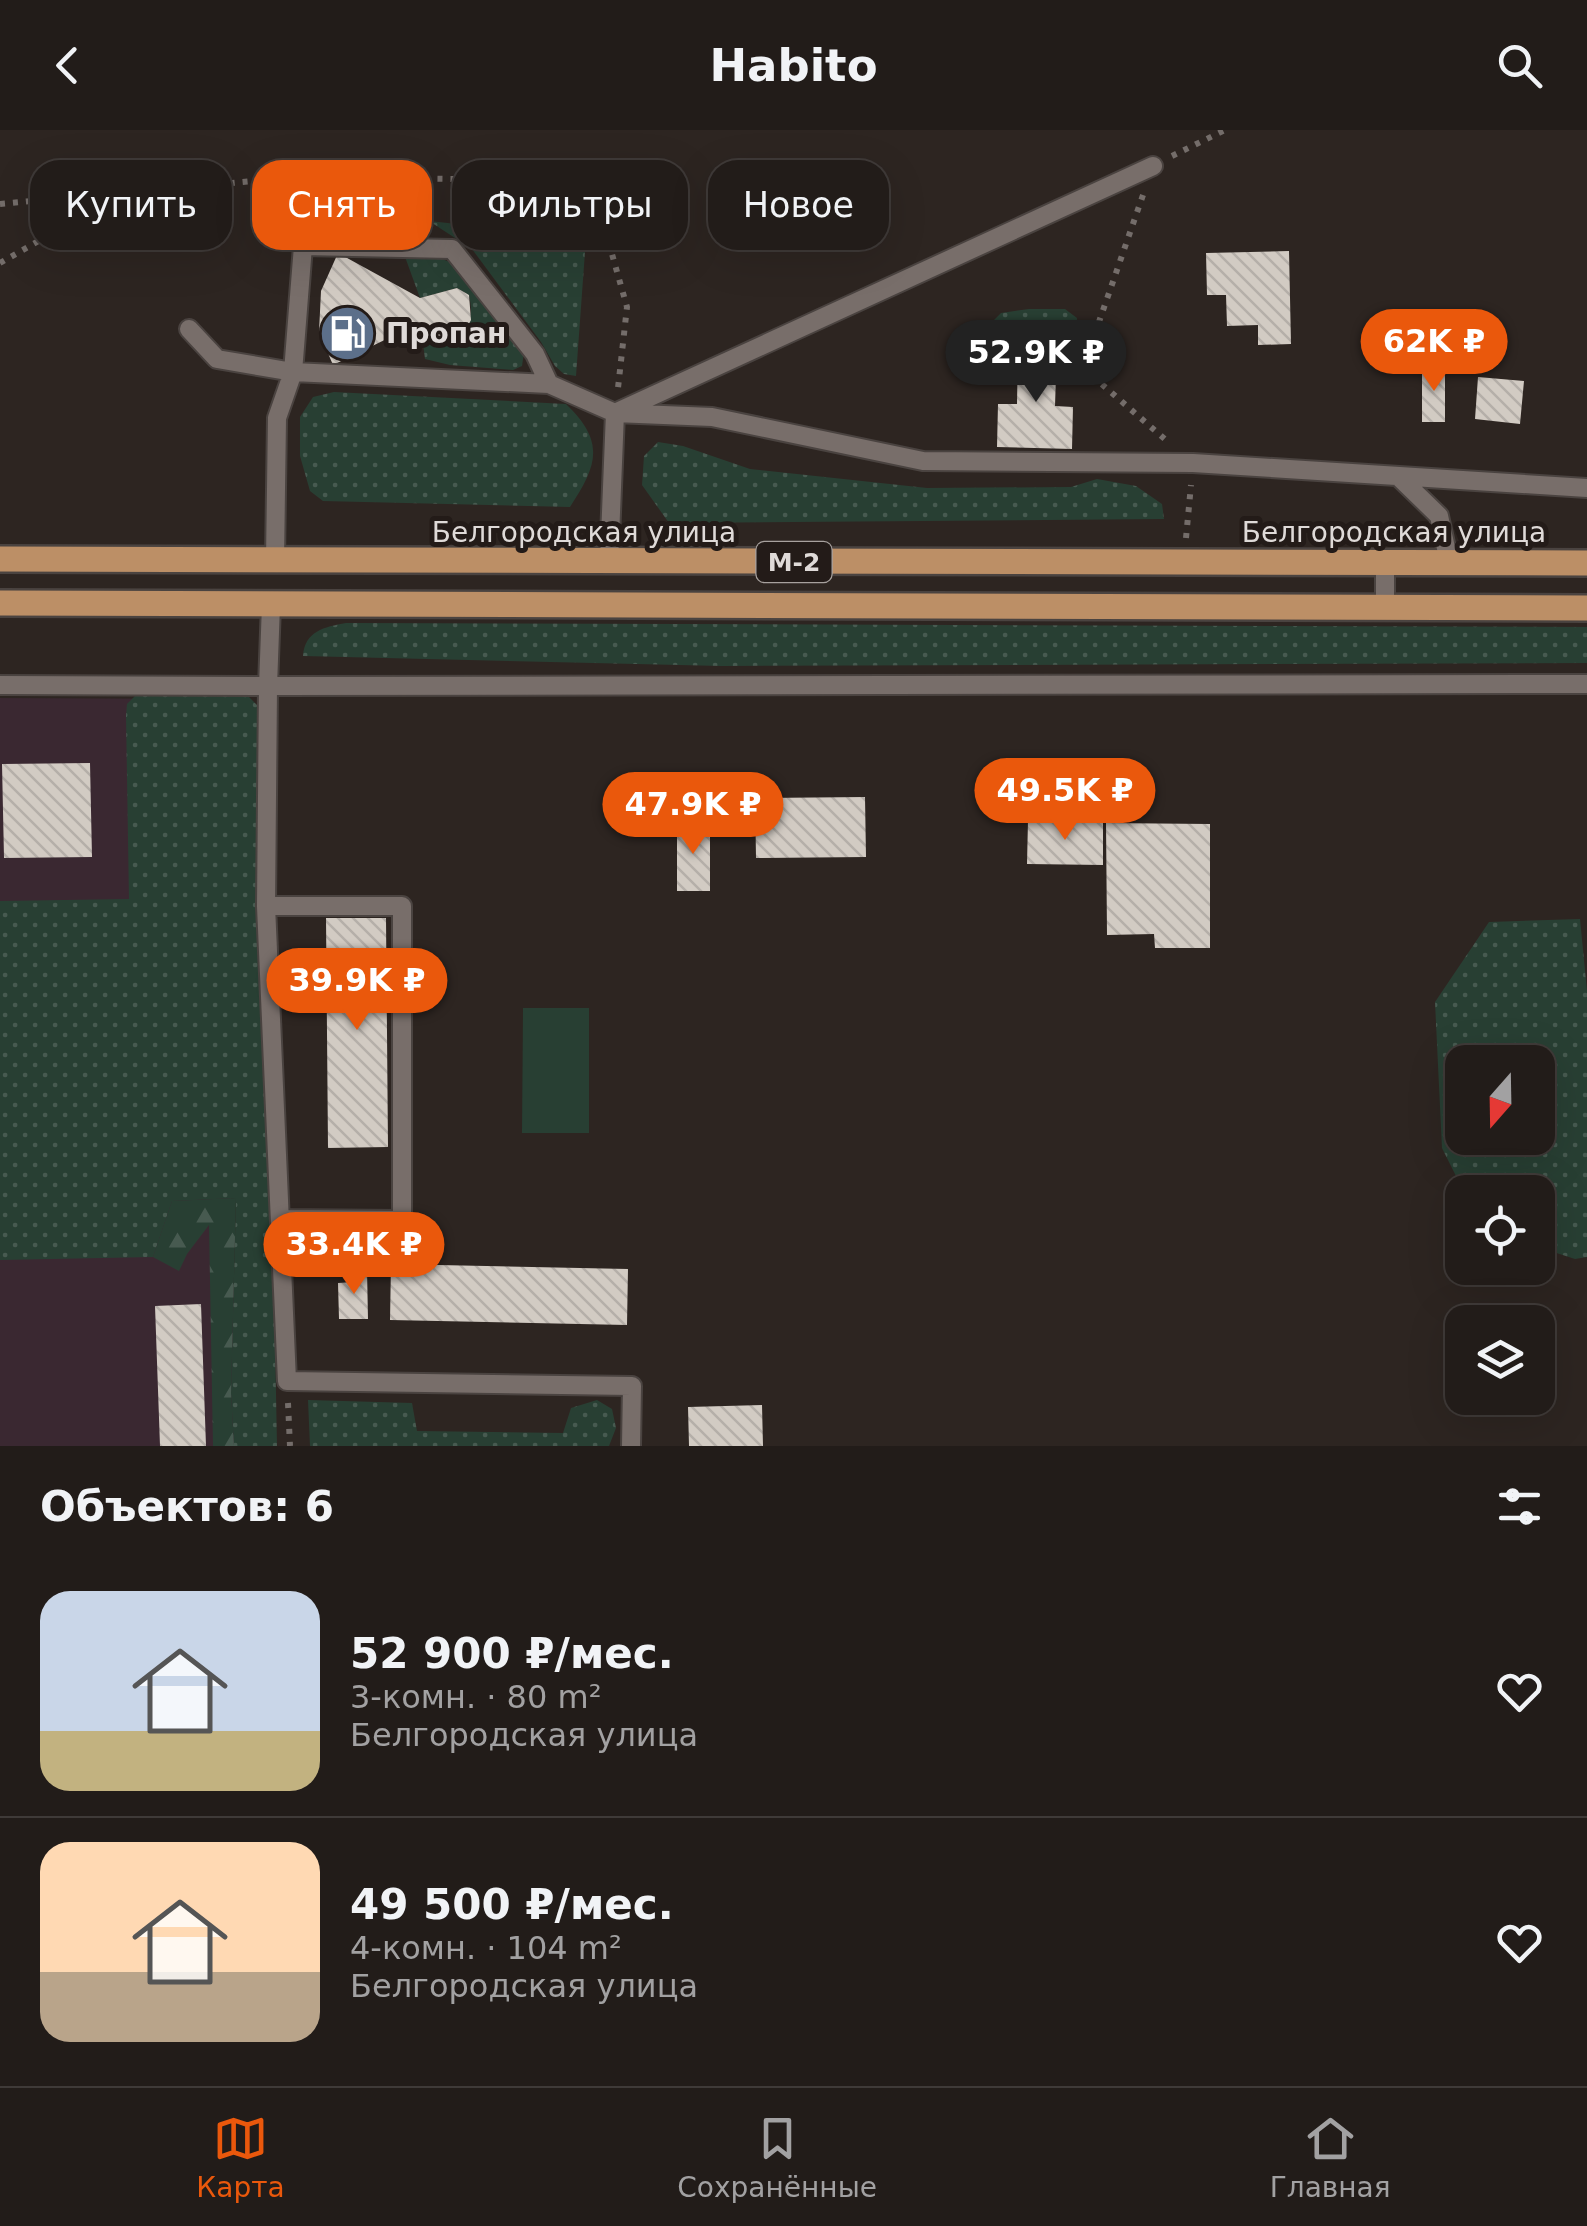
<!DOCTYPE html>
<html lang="ru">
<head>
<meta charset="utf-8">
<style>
  body { margin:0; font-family:"DejaVu Sans",sans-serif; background:#2a2522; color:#f1f3f6; height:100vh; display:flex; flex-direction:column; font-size:38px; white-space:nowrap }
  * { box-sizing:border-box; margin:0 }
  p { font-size:32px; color:#a2a1a2 }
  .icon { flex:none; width:55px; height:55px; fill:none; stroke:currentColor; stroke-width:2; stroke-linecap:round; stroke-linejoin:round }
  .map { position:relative; height:1316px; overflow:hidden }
  .sheet { display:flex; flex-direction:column; background:#221c19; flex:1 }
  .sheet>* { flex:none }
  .guide { position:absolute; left:30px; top:30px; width:1000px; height:90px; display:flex; gap:20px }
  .needle { width:65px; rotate:200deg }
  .buttons { position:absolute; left:1445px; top:915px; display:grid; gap:20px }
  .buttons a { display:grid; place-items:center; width:110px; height:110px; border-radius:20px; background:#221c19; box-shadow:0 10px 40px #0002,0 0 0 2px #3f3a38; font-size:50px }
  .price { position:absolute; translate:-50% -85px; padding:0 22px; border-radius:35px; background:#ea580c; color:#fff; font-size:32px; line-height:65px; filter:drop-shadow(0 2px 5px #0008) }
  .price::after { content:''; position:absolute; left:50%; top:60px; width:30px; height:22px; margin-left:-15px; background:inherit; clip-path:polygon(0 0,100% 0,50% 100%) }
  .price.current { background:#222; color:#fff }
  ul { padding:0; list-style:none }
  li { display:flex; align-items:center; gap:30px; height:250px; padding:0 40px }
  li+li { border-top:2px solid #3f3a38 }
  li span { display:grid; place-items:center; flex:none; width:280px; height:200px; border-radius:30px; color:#555 }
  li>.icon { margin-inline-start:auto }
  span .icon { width:120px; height:120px; fill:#fffc; stroke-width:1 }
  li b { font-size:42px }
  h2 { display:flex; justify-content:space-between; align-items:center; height:120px; padding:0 40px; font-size:42px }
  .chip { padding:0 35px; border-radius:30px; background:#221c19; box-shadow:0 10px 40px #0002,0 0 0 2px #3f3a38; font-size:35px; line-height:90px }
  .chip.current { background:#ea580c; color:#fff }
  header { display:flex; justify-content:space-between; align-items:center; height:130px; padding:0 40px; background:#221c19; font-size:45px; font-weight:600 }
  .menu { display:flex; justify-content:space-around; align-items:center; height:140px; border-top:2px solid #3f3a38; background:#221c19; font-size:28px; color:#a2a1a2 }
  .menu a { display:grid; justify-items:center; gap:5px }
  .menu .current { color:#ea580c }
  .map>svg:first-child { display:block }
</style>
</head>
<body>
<header><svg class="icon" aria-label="back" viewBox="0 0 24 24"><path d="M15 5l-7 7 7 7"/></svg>Habito<svg class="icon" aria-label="search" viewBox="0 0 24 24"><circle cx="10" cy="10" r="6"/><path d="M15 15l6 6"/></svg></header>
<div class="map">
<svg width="1587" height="1316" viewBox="0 0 1587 1316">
  <defs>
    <pattern id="grass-dots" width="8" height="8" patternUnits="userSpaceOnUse" patternTransform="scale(2.5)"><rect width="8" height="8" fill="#283f33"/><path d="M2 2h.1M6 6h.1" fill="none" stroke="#475a50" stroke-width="1.8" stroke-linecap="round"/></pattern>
    <pattern id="forest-firs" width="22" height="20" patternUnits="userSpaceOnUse" patternTransform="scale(2.5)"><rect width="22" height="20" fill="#283f33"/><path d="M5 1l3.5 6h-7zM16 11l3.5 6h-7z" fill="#475a50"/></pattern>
    <pattern id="building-back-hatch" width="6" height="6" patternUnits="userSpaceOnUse" patternTransform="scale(2.5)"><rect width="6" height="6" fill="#d2cbc3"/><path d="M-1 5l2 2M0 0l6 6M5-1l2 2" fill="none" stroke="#b5afa9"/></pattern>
  </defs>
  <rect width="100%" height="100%" fill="#2d2521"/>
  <!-- industrial -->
  <path fill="#3a2831" d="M0,568l220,1 17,747h-237z"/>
  <!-- grass -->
  <path fill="url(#grass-dots)" fill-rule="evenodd" d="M429,91l157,17 -10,138 -12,-2 -9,-8 -14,-24 -69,-93z
    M404,124h25l26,10 69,88 -2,14 -9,4 -63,-5 -25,-6 -4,-31 41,8c9,-15 11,-24 7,-41l-12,-7 -37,10z
    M1029,179h36l12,9 -1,19 -5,10 -14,4 -1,-6 -37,-1 -1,7c-17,-6 -25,-8 -28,-27l11,-11z
    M334,262l232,12c40,38 31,62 4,103l-247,-6 -13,-10 -10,-35v-39l13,-20z
    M658,312l25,4 67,23 177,19 144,-1 26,-8 39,7 26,18 2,15 -495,4 -27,-38 2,-29z
    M346,493l1241,4v36l-865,3 -419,-10c2,-25 21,-29 43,-33z
    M135,566h113l15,15 14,735h-43l-3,-53 5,-195 -64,3 -19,56 -153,3v-359l129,-2 -3,-183 1,-12z
    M1580,789l7,72v266l-12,2 -37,-12v-55h-74l-22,-44 -7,-146 54,-80zM1462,932h76v76h-76z
    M308,1270l104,3 5,28 146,2 8,-25 26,-8 15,9 4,19 -7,18h-299z"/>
  <!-- forest -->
  <path fill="url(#forest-firs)" d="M236,1068l-5,195 3,53h-21l-4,-221 -22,29 -8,17 -26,-14 19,-56z"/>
  <!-- pitch -->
  <path fill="#283f33" d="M523,878h66v125h-67z"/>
  <!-- building -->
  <path fill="url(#building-back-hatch)" d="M1289,121l2,93 -33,1v-20l-31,1 -1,-31h-19l-1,-42z
    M338,123l82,45 37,-10 12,7 2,25 -9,17 -14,6 -27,-15 -22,5 -66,32 -14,-33 2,-41z
    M1018,214l39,1 -2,61 18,1 -1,42 -75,-2 1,-43h19z
    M1422,237h23v55h-23z
    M1478,247l46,4 -4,43 -45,-5z
    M90,633l2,94 -88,1 -2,-94z
    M865,667l1,60 -110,1 -1,-60z
    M1028,690l75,1v44l-76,-1z
    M677,693l33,1v67h-33z
    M1106,693l104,1v124h-55l-1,-14 -47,1z
    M326,788h60l2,229 -60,1z
    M391,1134l237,5 -1,56 -237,-5z
    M353,1139h14l1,50h-29l-1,-36 15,-1z
    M201,1174l5,142h-46l-5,-140z
    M762,1275l1,41h-74l-1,-39z"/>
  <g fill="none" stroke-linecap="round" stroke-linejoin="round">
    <defs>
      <path id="service" d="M189,199l28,30 76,13 10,-126 149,3 83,105 14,30
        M1400,348l39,38 10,46
        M275,431l2,-143 16,-46 256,12 66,29 97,4 211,44 270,2 394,25
        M609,432l6,-149 538,-247
        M1385,433v45
        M0,555l268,1 3,-81
        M266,776h136v314l-122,-1
        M631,1316l1,-60 -345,-5 -21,-475 2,-220 1319,-2"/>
      <path id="primary" d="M0,429l1587,4
        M0,473l1587,5"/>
    </defs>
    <!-- service casing -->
    <use href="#service" stroke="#4a4340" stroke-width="22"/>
    <!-- primary casing -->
    <use href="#primary" stroke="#4a4340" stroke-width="30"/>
    <!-- path -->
    <path stroke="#746d6a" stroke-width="6" stroke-dasharray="5 8" stroke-linecap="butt" d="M1172,26l53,-26
      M1143,65l-60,173 83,72
      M0,74l140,-13
      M0,133l56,-32 90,-40 117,-11 122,-2 137,2 60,26 26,34 19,67 -9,81
      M1186,408l5,-53
      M288,1273l2,43"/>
    <!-- service -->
    <use href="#service" stroke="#786e6a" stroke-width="18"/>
    <!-- primary -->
    <use href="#primary" stroke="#bc8f66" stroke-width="25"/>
  </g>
  <!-- icons -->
  <defs>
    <symbol id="fuel-disc" viewBox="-11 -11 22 22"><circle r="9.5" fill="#5c6f8a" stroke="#231b18"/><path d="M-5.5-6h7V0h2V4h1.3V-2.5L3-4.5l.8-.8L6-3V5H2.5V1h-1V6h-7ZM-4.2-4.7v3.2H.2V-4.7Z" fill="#fff"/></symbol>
  </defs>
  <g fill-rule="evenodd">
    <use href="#fuel-disc" x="316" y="172" width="63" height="63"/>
  </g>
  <g text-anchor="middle" stroke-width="10" stroke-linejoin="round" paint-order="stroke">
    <!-- shield labels -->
    <rect fill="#231b18" stroke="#a7a19e" stroke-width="2.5" x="756.5" y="412" width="75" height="40" rx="8"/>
    <g font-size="25" font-weight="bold" fill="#dfdad8">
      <text x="794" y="441">М-2</text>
    </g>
    <!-- poi labels -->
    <g font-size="28" font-weight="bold" fill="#dfdad8" stroke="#231b18" text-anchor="start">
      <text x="386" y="213">Пропан</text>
    </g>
    <!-- street labels -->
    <g font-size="28" fill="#dfdad8" stroke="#231b18">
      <text x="584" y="412">Белгородская улица</text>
      <text x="1394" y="412">Белгородская улица</text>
    </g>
  </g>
</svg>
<div class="buttons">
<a><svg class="needle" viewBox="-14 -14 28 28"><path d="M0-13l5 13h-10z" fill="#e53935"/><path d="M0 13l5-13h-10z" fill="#a2a1a2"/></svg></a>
<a><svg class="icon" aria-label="locate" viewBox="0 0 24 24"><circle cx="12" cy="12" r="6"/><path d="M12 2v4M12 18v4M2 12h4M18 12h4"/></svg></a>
<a><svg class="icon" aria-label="layers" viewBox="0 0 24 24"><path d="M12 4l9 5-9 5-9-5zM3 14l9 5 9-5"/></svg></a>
</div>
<b class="price" style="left:1434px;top:264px">62K ₽</b>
<b class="price current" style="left:1036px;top:275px">52.9K ₽</b>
<b class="price" style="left:1065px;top:713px">49.5K ₽</b>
<b class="price" style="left:693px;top:727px">47.9K ₽</b>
<b class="price" style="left:357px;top:903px">39.9K ₽</b>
<b class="price" style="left:354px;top:1167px">33.4K ₽</b>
<div class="guide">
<a class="chip">Купить</a>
<a class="chip current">Снять</a>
<a class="chip">Фильтры</a>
<a class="chip">Новое</a>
</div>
</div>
<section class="sheet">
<h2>Объектов: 6<svg class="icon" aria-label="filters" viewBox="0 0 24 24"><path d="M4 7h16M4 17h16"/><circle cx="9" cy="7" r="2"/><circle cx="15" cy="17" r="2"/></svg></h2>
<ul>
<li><span style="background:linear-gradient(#c9d6e8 70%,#c2b280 0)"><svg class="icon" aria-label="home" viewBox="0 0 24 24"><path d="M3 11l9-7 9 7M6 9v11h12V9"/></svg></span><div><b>52 900 ₽/мес.</b><p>3-комн. · 80 m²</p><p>Белгородская улица</p></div><svg class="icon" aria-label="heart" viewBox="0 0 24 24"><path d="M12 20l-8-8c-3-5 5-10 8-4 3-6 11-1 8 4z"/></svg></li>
<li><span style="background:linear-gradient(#ffd9b3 65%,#b9a48a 0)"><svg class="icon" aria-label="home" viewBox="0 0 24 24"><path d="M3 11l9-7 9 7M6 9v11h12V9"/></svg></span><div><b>49 500 ₽/мес.</b><p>4-комн. · 104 m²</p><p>Белгородская улица</p></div><svg class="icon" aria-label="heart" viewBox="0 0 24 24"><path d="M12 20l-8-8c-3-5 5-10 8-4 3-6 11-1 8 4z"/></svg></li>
</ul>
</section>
<nav class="menu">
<a class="current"><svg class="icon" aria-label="map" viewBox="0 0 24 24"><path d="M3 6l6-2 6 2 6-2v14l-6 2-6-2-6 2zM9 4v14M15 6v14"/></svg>Карта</a>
<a><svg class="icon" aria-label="saved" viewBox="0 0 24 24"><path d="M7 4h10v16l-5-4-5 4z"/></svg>Сохранённые</a>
<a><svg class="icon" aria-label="home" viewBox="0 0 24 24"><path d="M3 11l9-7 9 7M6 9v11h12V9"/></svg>Главная</a>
</nav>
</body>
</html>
